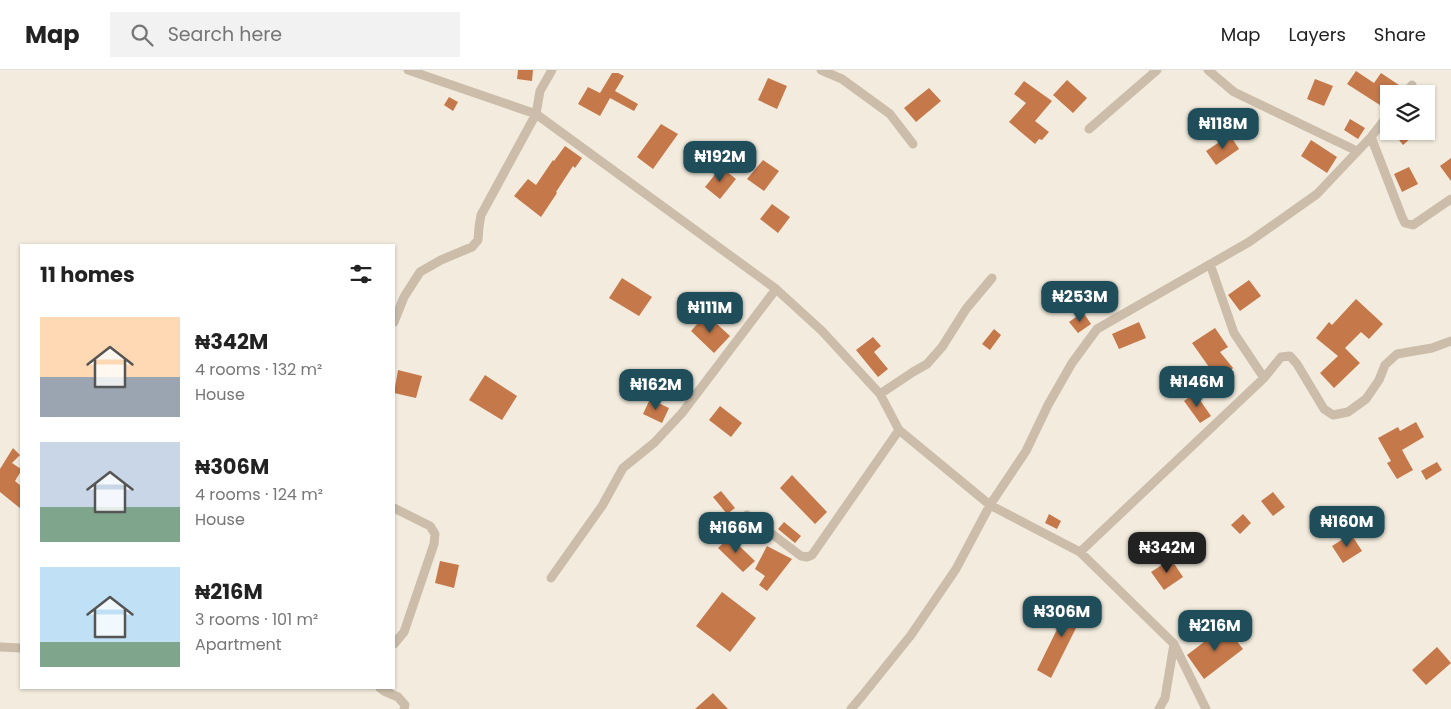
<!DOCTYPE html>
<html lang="en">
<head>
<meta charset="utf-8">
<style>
  body { margin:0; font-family:Poppins,sans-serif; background:#f2f2f2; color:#222; height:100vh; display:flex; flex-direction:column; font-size:19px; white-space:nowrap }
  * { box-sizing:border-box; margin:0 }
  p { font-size:16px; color:#767676 }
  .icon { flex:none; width:28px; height:28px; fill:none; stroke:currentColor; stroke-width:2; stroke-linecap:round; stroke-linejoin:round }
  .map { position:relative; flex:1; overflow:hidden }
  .sheet { position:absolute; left:20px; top:174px; width:375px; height:445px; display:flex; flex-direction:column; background:#fff; border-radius:0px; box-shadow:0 1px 4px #0004 }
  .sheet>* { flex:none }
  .fabs { position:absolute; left:1380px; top:15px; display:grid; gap:10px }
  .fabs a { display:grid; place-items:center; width:55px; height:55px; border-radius:0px; background:#fff; box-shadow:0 1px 4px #0004; font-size:25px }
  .price { position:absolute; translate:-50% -42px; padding:0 11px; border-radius:10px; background:#1f4e5a; color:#fff; font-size:16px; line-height:32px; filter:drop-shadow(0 1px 2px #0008) }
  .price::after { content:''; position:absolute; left:50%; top:30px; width:15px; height:11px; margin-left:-8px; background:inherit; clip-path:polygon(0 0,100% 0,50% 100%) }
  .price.active { background:#222; color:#fff }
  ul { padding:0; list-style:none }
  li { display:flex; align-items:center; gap:15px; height:125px; padding:0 20px }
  li span { display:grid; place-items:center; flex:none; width:140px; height:100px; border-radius:0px; color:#555 }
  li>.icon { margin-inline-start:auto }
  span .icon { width:60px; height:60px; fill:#fffc; stroke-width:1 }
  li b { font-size:21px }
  h2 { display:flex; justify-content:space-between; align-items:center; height:60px; padding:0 20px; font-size:21px }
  header { display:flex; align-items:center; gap:30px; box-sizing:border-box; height:70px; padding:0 25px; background:#fff; border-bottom:1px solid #e0e0e0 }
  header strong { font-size:24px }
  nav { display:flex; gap:28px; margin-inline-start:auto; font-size:18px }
  .search { width:350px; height:45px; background:#f2f2f2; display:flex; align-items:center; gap:12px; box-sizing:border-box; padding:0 18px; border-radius:0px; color:#767676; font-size:19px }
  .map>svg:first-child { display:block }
</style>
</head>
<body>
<header>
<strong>Map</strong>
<div class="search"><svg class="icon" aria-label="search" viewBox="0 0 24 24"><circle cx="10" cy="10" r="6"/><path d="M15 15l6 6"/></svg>Search here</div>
<nav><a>Map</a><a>Layers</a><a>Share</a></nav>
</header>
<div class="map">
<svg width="1451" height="639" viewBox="0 0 1451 639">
  <rect width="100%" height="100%" fill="#f3ecde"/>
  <!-- building -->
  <path fill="#c5784a" d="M518,0h15l-1,11 -15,-2z
    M1356,1l18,12 7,-10 18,12 -6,9h-4v6l-6,7 -36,-23z
    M612,3h6l6,3 -9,15 23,13 -4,7 -24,-13 -10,18 -22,-12 10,-17 12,6z
    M768,8l19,8 -10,23 -19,-9z
    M1315,9l18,7 -9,20 -17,-7z
    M1067,10l20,18 -14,15 -20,-18z
    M1024,11l28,20 -17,20 14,11 -7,8 -3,-1 -4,5 -26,-22 17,-19 -12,-9z
    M929,18l12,13 -25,21 -12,-14z
    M449,27l9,5 -5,9 -9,-6z
    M1350,49l15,9 -7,11 -14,-9z
    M661,54l17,10 -25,35 -16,-12z
    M1392,61h27l-16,14z
    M1230,65l9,14 -23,16 -10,-14z
    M1311,70l26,17 -10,16 -26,-17z
    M565,76l17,12 -7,10 -2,-2 -17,26 1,1 -16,24 -27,-21 14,-17 8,6 17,-25 1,1z
    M1451,88v23l-11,-15z
    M763,90l16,11 -15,20 -17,-12z
    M721,97l15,12 -16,20 -15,-12z
    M1409,97l9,17 -16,8 -8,-18z
    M772,134l18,13 -12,16 -18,-14z
    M622,208l30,19 -13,19 -30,-18z
    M1249,210l12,16 -21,15 -12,-16z
    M1356,229l27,25 -14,15 -8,-7 -16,16 15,15 -26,25 -14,-15 18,-17 -22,-18 13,-16 3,3z
    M1083,242l8,12 -13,9 -9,-11z
    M706,244l24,22 -16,17 -23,-22z
    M1139,252l7,16 -27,11 -7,-15z
    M1215,258l13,19 -8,5 13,16 -2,2 3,2 -16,14 -13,-15 4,-4 -17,-24z
    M994,259l7,6 -11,15 -8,-6z
    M873,267l8,9 -7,6 14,17 -10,8 -22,-27z
    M398,300l24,6 -6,22 -22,-5z
    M485,305l32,21 -15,24 -33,-20z
    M1195,323l16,23 -11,7 -16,-22z
    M650,329l19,9 -7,15 -19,-9z
    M720,336l22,17 -11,14 -22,-17z
    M1416,352l8,15 -22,13 11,20 -16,9 -10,-16 4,-2 -13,-23 20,-11 2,4z
    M13,378l7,7 -8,8 9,6v2l-6,10 6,5v23l-21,-17v-23z
    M1437,392l5,8 -16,10 -5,-9z
    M792,405l35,37 -12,12 -35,-36z
    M721,421l14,17 -8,6 -14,-17z
    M1273,422l12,15 -12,9 -12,-15z
    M1049,444l12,7 -4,8 -12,-6z
    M1243,444l8,9 -11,11 -9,-9z
    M784,452l17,14 -6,7 -17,-14z
    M1351,464l11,17 -19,12 -11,-17z
    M730,467l25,24 -12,11 -25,-24z
    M767,476l25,13 -25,32 -8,-6 6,-9 -10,-7z
    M1171,489l12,18 -19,13 -13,-18z
    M440,491l19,4 -5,23 -19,-5z
    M722,522l34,26 -26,34 -34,-26z
    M1072,529l15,7 -36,72 -14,-8z
    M1225,556l18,23 -39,30 -17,-24z
    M1437,577l14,16 -25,22 -14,-15z
    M713,623l15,16h-33z"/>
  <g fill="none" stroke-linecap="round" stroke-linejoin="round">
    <!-- minor -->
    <path stroke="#cbbdaa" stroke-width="9" d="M552,0l-12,21 -4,23 240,175 46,42 58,63 19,36 91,75 90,47 94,92 32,65
      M821,0l21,9 48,35 23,30
      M1208,0l26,22 123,59
      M1405,24l7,-9
      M1089,59l68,-59
      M1371,67l31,80 3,6 8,2 38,-26
      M1210,194l24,69 30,45
      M394,252l10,-25 16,-25 21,-12 31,-13 6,-7 1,-13 2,-12 55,-101 -128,-44
      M880,324l33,-22 14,-8 15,-17 24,-38 26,-31
      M394,438l36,18 5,8 -1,10 -30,88 -10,12
      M747,445l54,41 6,1 5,-2 87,-125
      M1080,482l184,-174 17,-21 9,-1 7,8 27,45 9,6 15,-3 18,-13 13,-19 6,-15 12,-11 35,-6 19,-7
      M551,508l51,-72 21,-38 31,-25 28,-30 94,-124
      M0,577l21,1
      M380,618l4,3 14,6 7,8 -1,4
      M851,639l11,-13 49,-61 45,-66 34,-64 36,-54 22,-46 24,-42 25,-34 152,-87 68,-48 54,-57 18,-23
      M1159,639l6,-11 9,-54"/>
  </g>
</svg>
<div class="fabs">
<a><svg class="icon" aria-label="layers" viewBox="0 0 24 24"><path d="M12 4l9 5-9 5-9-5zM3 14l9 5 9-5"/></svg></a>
</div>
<b class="price" style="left:1223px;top:80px">₦118M</b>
<b class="price" style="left:720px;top:113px">₦192M</b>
<b class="price" style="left:1080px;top:253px">₦253M</b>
<b class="price" style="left:710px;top:264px">₦111M</b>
<b class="price" style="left:1197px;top:338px">₦146M</b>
<b class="price" style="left:656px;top:341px">₦162M</b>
<b class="price" style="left:1347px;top:478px">₦160M</b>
<b class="price" style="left:736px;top:484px">₦166M</b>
<b class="price active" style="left:1167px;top:504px">₦342M</b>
<b class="price" style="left:1062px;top:568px">₦306M</b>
<b class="price" style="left:1215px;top:582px">₦216M</b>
<section class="sheet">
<h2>11 homes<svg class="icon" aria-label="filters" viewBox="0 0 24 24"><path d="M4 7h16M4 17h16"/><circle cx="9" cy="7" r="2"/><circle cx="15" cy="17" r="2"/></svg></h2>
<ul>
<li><span style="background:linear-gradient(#ffd9b3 60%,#9aa5b1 0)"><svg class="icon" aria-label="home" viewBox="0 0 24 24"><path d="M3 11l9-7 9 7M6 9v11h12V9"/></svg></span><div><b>₦342M</b><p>4 rooms · 132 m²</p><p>House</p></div></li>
<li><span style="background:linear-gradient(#c9d6e8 65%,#7fa58c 0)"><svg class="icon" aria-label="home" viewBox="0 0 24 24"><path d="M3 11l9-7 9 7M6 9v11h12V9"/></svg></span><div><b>₦306M</b><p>4 rooms · 124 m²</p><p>House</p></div></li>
<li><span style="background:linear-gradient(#bfe0f5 75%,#7fa58c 0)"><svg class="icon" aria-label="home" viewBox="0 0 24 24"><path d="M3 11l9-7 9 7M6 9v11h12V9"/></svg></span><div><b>₦216M</b><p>3 rooms · 101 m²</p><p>Apartment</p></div></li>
</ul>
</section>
</div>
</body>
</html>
